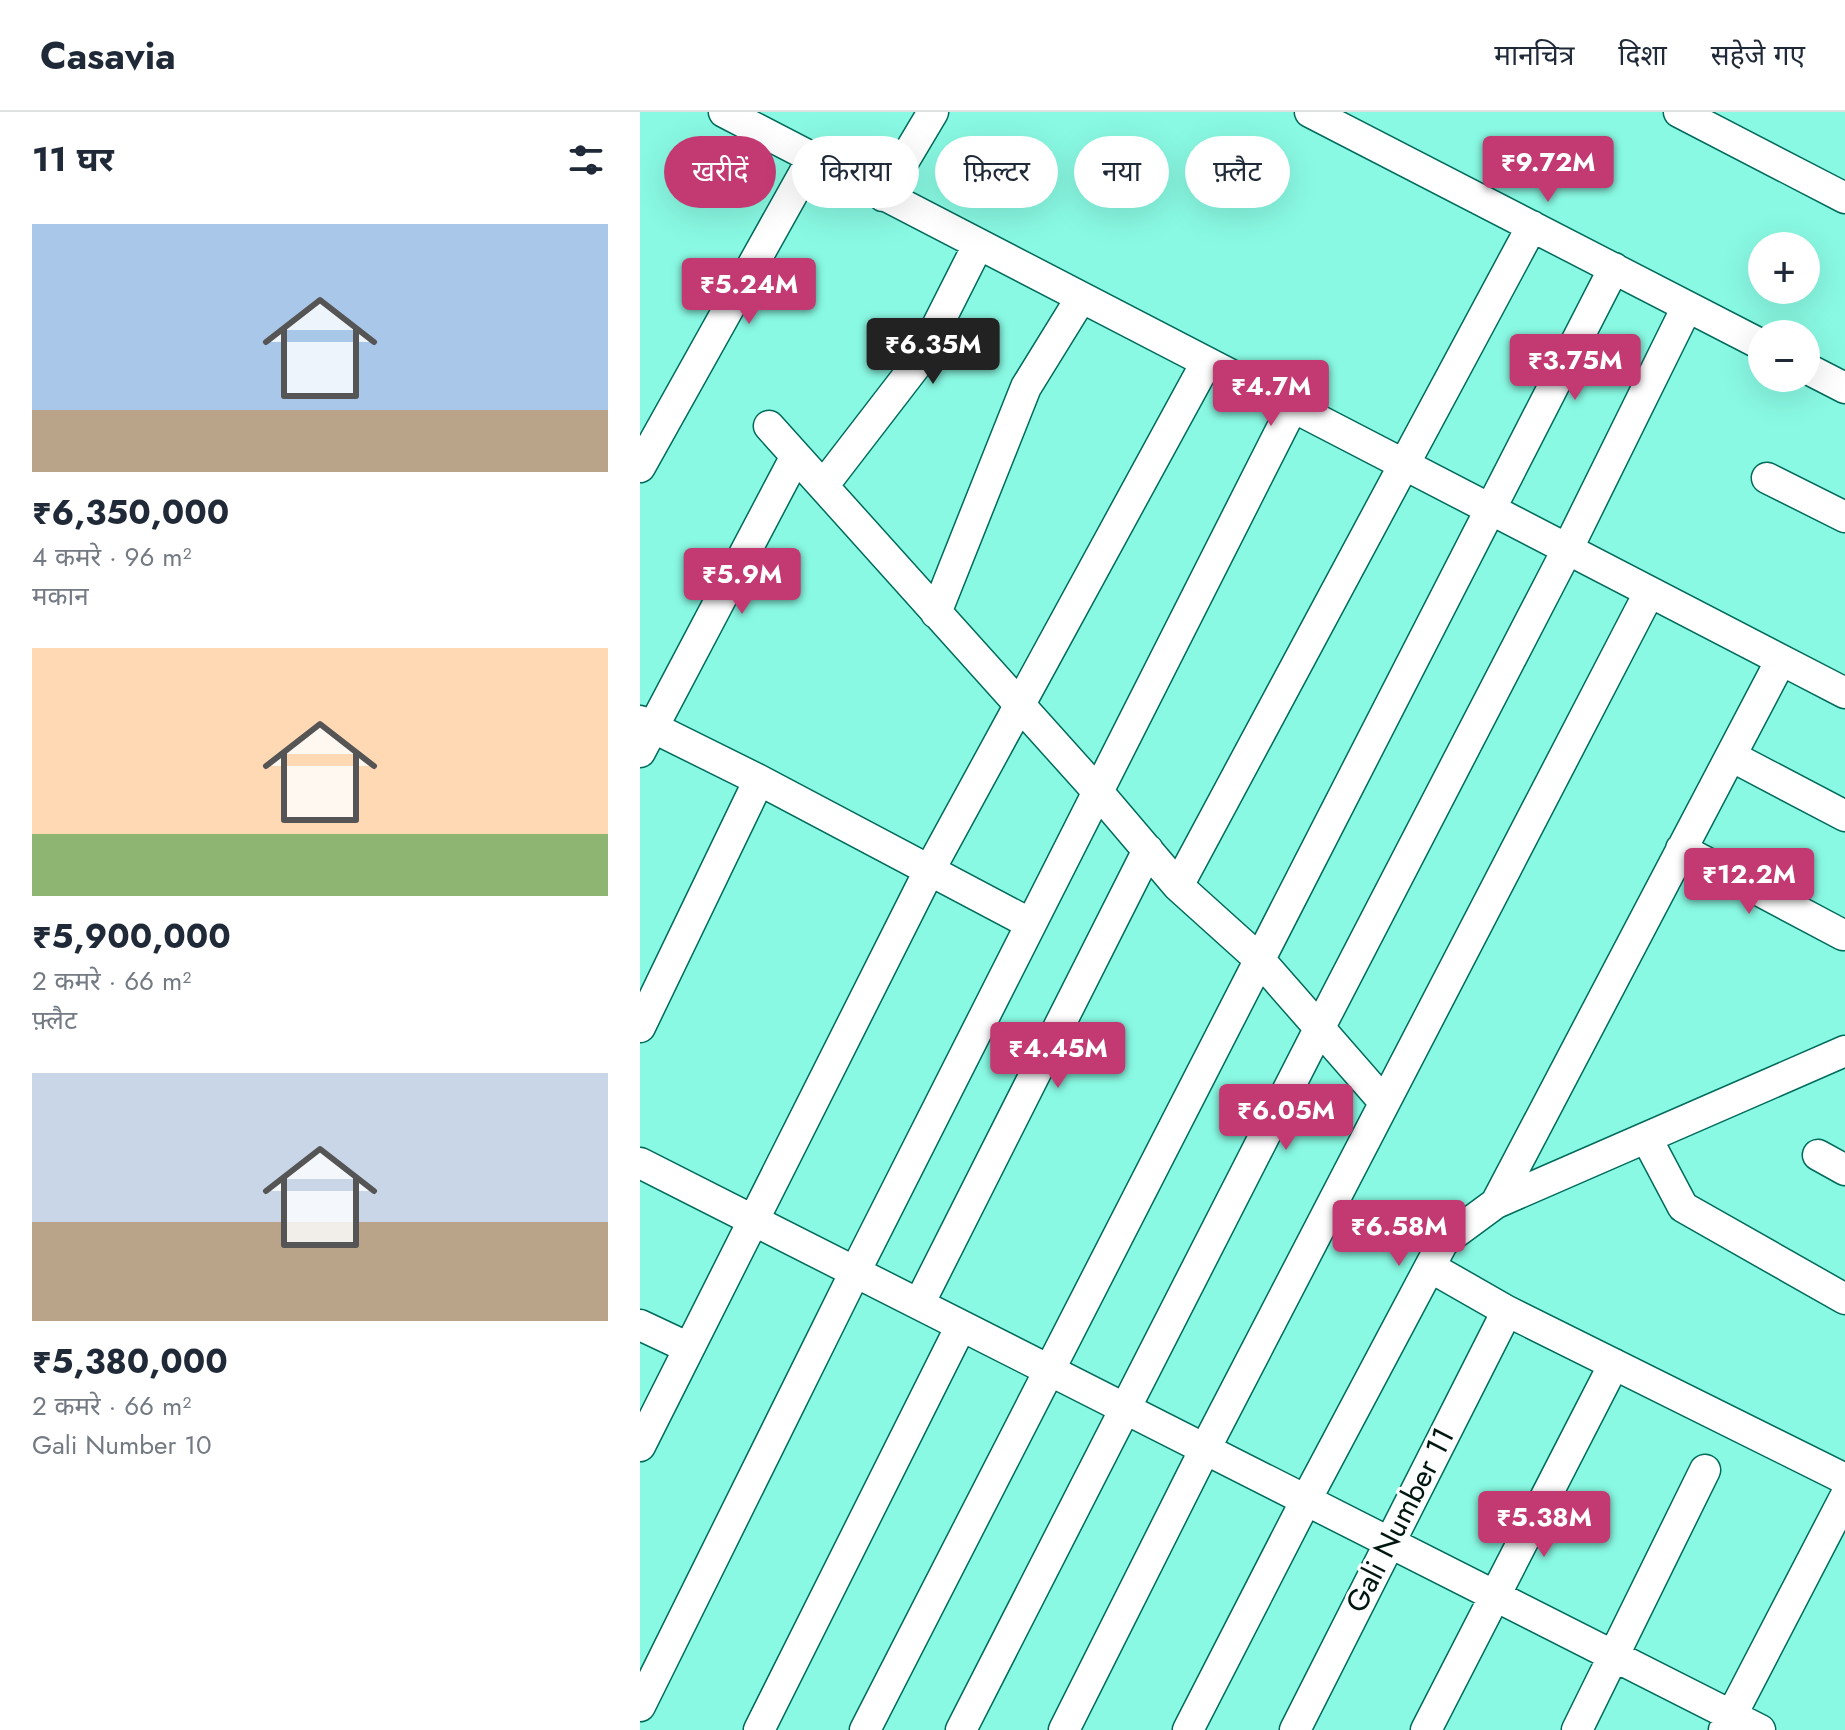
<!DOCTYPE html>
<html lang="hi">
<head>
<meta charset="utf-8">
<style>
  body { margin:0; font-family:Jost,"Noto Sans Devanagari",sans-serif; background:#f6f6f7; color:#1f2937; height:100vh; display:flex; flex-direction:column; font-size:30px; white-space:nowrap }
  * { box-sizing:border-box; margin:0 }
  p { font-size:26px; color:#747a83 }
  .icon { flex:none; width:44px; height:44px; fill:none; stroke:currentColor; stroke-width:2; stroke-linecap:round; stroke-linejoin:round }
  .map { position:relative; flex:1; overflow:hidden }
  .panel { display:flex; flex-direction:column; background:#fff; width:640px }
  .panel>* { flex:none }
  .hud { position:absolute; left:24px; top:24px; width:760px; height:72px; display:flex; gap:16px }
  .fabs { position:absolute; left:1108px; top:120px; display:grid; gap:16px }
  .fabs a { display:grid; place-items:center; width:72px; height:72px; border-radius:50%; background:#fff; box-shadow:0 8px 32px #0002; font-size:40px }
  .price { position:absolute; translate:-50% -68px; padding:0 18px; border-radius:8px; background:#c33972; color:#fff; font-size:26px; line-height:52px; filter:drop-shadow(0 2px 4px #0008) }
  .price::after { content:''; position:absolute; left:50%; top:48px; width:24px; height:18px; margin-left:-12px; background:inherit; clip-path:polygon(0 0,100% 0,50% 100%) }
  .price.active { background:#222; color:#fff }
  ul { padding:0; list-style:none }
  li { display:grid; align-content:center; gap:16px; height:424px; padding:0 32px }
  li span { display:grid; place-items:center; height:248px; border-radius:0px; color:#555 }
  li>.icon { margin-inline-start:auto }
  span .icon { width:144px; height:144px; fill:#fffc; stroke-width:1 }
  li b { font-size:34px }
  h2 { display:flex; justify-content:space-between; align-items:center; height:96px; padding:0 32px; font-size:34px }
  .chip { padding:0 28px; border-radius:36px; background:#fff; box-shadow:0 8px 32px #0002; font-size:28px; line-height:72px }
  .chip.active { background:#c33972; color:#fff }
  header { display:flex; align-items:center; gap:48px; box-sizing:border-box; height:112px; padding:0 40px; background:#fff; border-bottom:2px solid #e0e1e3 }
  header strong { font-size:38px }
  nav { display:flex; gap:44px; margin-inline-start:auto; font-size:28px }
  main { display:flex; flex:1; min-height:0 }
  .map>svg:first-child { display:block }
</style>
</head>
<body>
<header>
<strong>Casavia</strong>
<nav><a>मानचित्र</a><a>दिशा</a><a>सहेजे गए</a></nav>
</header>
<main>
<section class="panel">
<h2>11 घर<svg class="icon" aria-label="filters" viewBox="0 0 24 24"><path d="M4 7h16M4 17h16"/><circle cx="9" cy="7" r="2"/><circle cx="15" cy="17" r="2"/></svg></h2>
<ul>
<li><span style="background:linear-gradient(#a9c7e8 75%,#b9a48a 0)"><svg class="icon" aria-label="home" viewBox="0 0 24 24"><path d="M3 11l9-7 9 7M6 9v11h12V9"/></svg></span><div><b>₹6,350,000</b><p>4 कमरे · 96 m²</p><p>मकान</p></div></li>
<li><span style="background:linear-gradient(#ffd9b3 75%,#8fb573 0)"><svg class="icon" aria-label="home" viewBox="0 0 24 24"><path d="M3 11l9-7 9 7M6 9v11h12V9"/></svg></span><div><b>₹5,900,000</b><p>2 कमरे · 66 m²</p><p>फ़्लैट</p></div></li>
<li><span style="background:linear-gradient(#c9d6e8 60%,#b9a48a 0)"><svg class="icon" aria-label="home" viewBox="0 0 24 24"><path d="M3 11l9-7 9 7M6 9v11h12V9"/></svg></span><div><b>₹5,380,000</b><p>2 कमरे · 66 m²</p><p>Gali Number 10</p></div></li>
</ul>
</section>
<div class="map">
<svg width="1205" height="1618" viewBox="0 0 1205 1618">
  <rect width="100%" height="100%" fill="#89f9e3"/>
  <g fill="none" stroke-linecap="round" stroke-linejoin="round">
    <defs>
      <path id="street" d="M84,0l1121,581
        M670,0l452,233
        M1039,0l166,86
        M243,84l50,-84
        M1166,256l39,20
        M129,314l329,366 80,94 81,73 125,143
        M0,355l172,-308
        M1127,366l78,39
        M183,374l97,-126 58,-115
        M296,501l90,-226 55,-89
        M0,609l119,59 272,144
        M0,640l156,-296
        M1091,644l114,60
        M1041,737l162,86
        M538,774l354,-660
        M0,915l119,-247
        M1007,1027l36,68 162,92
        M1178,1043l27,15
        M0,1051l1120,567
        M856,1091l285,-543
        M790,1155l77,44 338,168
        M279,1192l229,-454
        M0,1213l49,23
        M0,1334l289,-575 277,-508
        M0,1594l215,-434 437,-864
        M119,1618l202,-404
        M225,1618l749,-1462
        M321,1618l359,-703 247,-477 120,-243
        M424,1618l141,-281 444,-856
        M548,1618l118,-230 137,-258 53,-39 349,-152
        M655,1618l212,-419
        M786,1618l188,-366
        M937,1618l128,-260
        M1084,1618l121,-233"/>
    </defs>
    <!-- street casing -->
    <use href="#street" stroke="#006b5c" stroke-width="33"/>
    <!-- street -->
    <use href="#street" stroke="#fff" stroke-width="30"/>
  </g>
  <g text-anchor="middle" stroke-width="6" stroke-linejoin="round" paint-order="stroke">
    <!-- street labels -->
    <g font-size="30" fill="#001611" stroke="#fff">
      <text transform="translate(760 1408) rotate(-63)" y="10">Gali Number 11</text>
    </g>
  </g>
</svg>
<div class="fabs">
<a>+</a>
<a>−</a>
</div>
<b class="price" style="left:908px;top:92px">₹9.72M</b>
<b class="price" style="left:109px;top:214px">₹5.24M</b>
<b class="price active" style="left:293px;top:274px">₹6.35M</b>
<b class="price" style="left:935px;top:290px">₹3.75M</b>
<b class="price" style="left:631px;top:316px">₹4.7M</b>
<b class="price" style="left:102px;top:504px">₹5.9M</b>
<b class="price" style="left:1109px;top:804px">₹12.2M</b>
<b class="price" style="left:418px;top:978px">₹4.45M</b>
<b class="price" style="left:646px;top:1040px">₹6.05M</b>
<b class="price" style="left:759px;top:1156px">₹6.58M</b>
<b class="price" style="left:904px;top:1447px">₹5.38M</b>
<div class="hud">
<a class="chip active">खरीदें</a>
<a class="chip">किराया</a>
<a class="chip">फ़िल्टर</a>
<a class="chip">नया</a>
<a class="chip">फ़्लैट</a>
</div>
</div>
</main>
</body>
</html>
